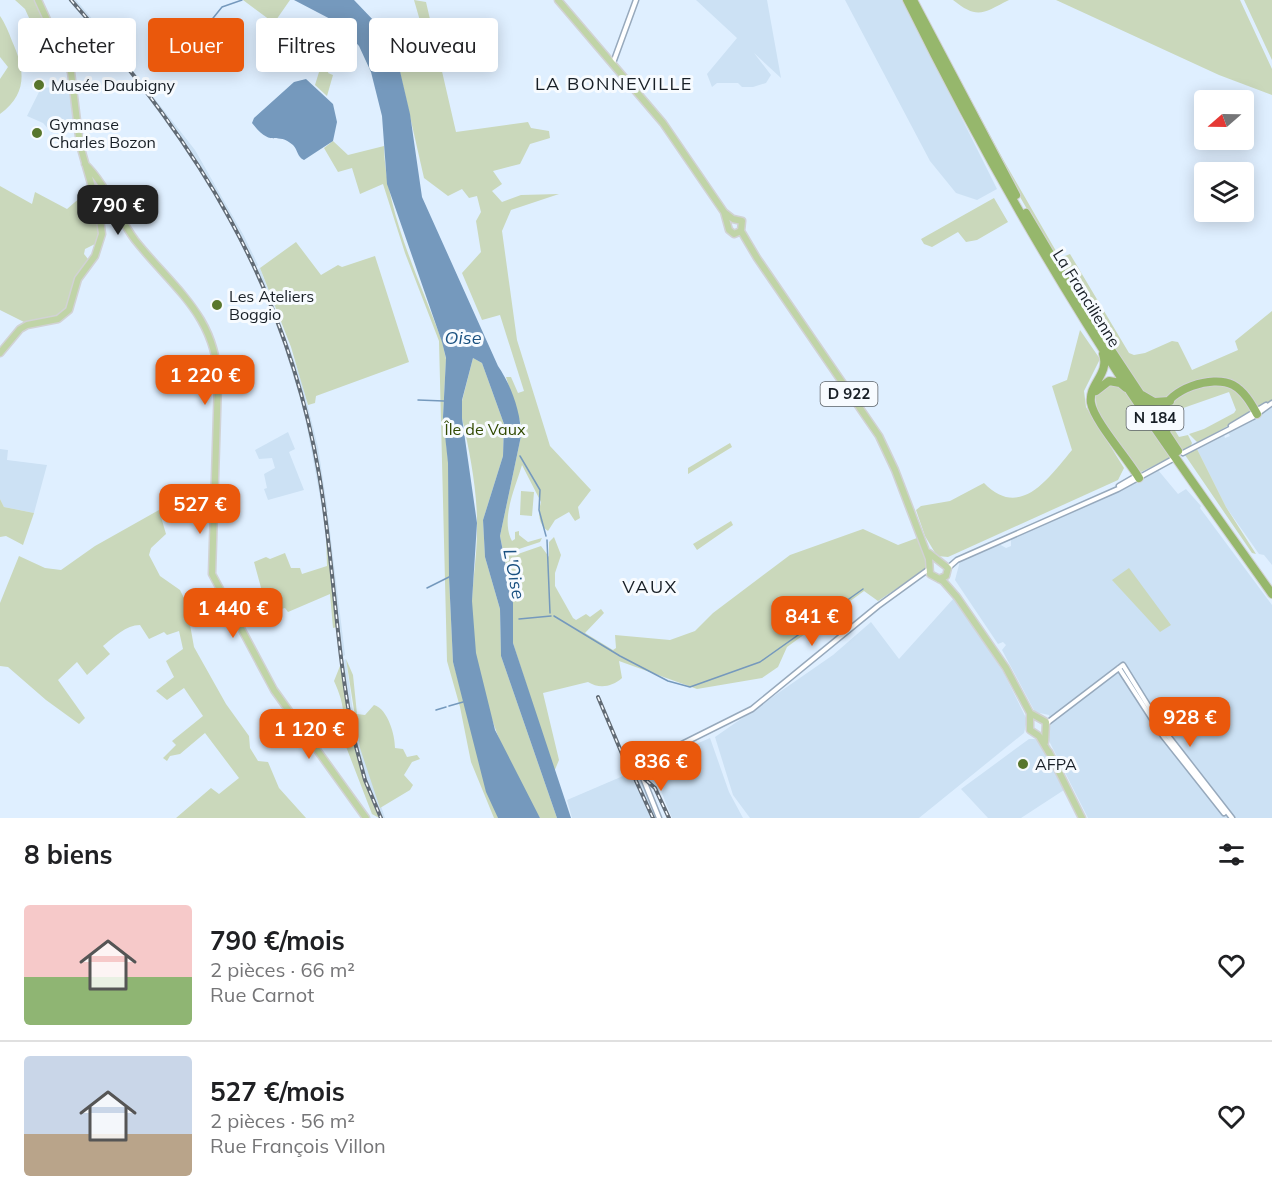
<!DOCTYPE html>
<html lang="fr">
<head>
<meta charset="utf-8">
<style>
  body { margin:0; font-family:Mulish,sans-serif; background:#f6f6f6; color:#202124; height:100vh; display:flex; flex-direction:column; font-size:22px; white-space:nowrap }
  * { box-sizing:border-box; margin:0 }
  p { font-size:20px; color:#757577 }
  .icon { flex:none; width:33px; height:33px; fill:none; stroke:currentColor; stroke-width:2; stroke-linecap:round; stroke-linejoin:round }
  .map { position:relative; height:818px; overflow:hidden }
  .details { display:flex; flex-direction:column; background:#fff; flex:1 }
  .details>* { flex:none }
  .top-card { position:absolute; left:18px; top:18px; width:600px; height:54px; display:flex; gap:12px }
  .needle { width:39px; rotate:250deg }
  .fabs { position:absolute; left:1194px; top:90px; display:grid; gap:12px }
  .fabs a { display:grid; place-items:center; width:60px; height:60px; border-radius:6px; background:#fff; box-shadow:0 3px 15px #0003; font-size:30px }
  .price { position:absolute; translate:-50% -51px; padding:0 14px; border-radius:12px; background:#ea580c; color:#fff; font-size:20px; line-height:39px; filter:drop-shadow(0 2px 3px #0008) }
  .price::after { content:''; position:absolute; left:50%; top:36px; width:18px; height:14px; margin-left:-9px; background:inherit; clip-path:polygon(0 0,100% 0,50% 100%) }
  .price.current { background:#222; color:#fff }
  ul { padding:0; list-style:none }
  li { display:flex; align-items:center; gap:18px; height:150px; padding:0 24px }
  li+li { border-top:2px solid #e0e0e0 }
  li span { display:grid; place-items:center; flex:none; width:168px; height:120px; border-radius:6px; color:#555 }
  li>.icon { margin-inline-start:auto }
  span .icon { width:72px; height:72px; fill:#fffc; stroke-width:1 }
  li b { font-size:26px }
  h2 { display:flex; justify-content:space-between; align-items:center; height:72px; padding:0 24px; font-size:26px }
  .tag { padding:0 21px; border-radius:6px; background:#fff; box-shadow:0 3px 15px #0003; font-size:21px; line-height:54px }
  .tag.current { background:#ea580c; color:#fff }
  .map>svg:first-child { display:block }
</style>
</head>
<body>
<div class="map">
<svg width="1272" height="818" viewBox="0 0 1272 818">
  <rect width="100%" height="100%" fill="#dfefff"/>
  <!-- built -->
  <path fill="#cce1f4" d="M68,0h8l13,15 106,135 49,86 14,29 -3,3 -33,-64 -47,-72 -64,-83z
    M696,0h71l14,78 -27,-25 17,22 -5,8 -13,4h-11l-4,-4h-21l-5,4 -5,-13 30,-36z
    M845,0h58l94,189 -20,11 -21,-7 -26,-32z
    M70,86l3,34 -8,6 -13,7 -9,-10 -16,-7 14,-28z
    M260,268l41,111 17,68 10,65 -5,1 -19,-102 -25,-82 -23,-58z
    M1272,406v159l-8,-10 -5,-1 -33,-47 -29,-58 27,-14 1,3 5,-2 -2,-4z
    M288,432l7,17 -6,3 15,38 -36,10 -4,-11 3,-1 -3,-14 11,-6 -3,-10 -13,1 -4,-9z
    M0,449l8,1 -1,10 40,5 -13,48 -30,-6 -4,-8z
    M1158,470l20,24 8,-5 15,17 -1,2 72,97v213h-184l-41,-81 4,-15 -2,-7 -14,-3 -33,-62 4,-5 -3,-3 -5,2 -43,-64 5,-19 39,-17 7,4 5,-2v-7l113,-50z
    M328,515l17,140 -4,3 -17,-142z
    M954,598l50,75 23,47 -3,13 -105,85h-169l-17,-23 -18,-58 118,-82 38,-33 28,37z
    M346,659l9,69 30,90h-6l-8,-16 -16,-52 -13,-89z
    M710,738l19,54 14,26h-71l-22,-54z
    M1029,739h8l27,51 -43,28h-33l-27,-29z
    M637,770l22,48h-87l-5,-18z"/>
  <!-- green -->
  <path fill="#cad8bb" d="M15,0h20l16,36 -11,6 -15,-33z
    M243,0h47l-16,23z
    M414,0l12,2 30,130 72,-10 3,6 18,3 1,7 -20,6 -10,20 -27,7 9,13 -10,7 10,11 19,-7 38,-1 -48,16 -9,21 15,109 33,106 41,44 -13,17 2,11 -5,3 -6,-9 -14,8 -7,11c-10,-6 -10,-19 -7,-29l-19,-37c-6,21 -22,54 -10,76l3,-2v-7l4,-1v4l9,7 14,-4 -2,4 -24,8 2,4 23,-8 8,11v-15l5,-5 7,18 -6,18v13l18,32 3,2 10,-6 4,3 11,-8 3,4 -19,20 28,17 3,-2 -1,-13 55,5 25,-9 18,-18 77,-58 73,-26 35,16 19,-7 11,23 -2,8 -48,32 -14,-10 -77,56 -9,20 -16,11 -65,11 -78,-28 3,17c-10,9 -23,11 -34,4l-45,11 16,67 -5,12 -41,-129 -1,-47 -12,-60 21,-100v-11l-15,-48h5l7,16 6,-2 -24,-76 -18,5 -20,-47 19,-21 -5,-31 5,-9 -4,-16 -8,2 -7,-9 -14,7 -24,-18 -25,-110 32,-9z
    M953,0h56c-26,13 -31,20 -56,0z
    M1056,0h184l32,69v26l-53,-20z
    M1244,0h28v60z
    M0,16c5,7 9,17 12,25 13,29 16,52 -12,73v-35l8,-12 -8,-10z
    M928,20l76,141 56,97 10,-4 59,99 5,2 11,-2 27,-12 6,1 14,28 46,-20 -3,-9 37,-30v90l-15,8 -12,-16 -28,-15 -52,23 -19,-5 -100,-154 -57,-99 -63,-122z
    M332,30l7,6 -11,37 5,2 -6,21 -12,-11z
    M333,141l15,14 36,-9c1,64 36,135 58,195l4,18 -3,56 6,54v108l4,85 45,156h-4l-23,-56 -11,-55 -13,-46 -8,-320 -34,-88 -22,-69 -23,10 -8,-26 -14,4 -14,-24z
    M0,186l32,18 3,-12 32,17 22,-19 3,1 7,38 -2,14 -12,6 -1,5 4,5 -12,20 -6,24 -15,16 -29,4 -26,-13z
    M994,198l14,24 -31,18 -11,2 -8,-10 -26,15 -8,-3 -3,-5z
    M296,242l25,33 17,-10 4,2 33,-11 34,106 -93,34 -1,7 -7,2 -17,-58 -31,-79z
    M1080,330l20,29 -16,32 2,16 38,61 -6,12 -170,77 -11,-1 -12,-20 -9,-26 5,-4 29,-5 34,-18c36,37 64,-4 88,-33l-20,-64 15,-6z
    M473,358l9,5 22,61 -1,32 -20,64 2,37 15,52 1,47 56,162h-17c-37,-55 -66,-135 -68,-201 -1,-29 5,-57 5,-86 1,-37 -7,-78 -15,-113v-17z
    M1218,382l21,10 13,20 -54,31 -9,-9 15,-5 30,-16 2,-3 -7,-18 -60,21 2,11 8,13 9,-2 4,8 -2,5 -8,4 -18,-31 3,-16 24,-17z
    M1111,383l15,8 46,66 -33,16c-13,-19 -50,-59 -42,-81z
    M730,443l2,4 -44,27v-6z
    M1197,449l29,58 30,47 -4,-1 -67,-98z
    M521,491l13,1 -2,24 -12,-1z
    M0,499l4,8 30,6 -11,32 -17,-9 -6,1z
    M159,510l7,24 -15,14 -2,7 11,21 20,14 6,12 8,45 32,57 23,32 1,12 8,13 10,1 11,26 27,30h-130l35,-30 8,6 20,-16 -34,-45 -25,21 -10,2 -3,5 -4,-3 13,-13 -4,-4 31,-25 -19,-28 -17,12 -11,-9 18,-14 -8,-16 17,-12 -4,-18 -12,4 -3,-3 -15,7 -9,-14c-14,0 -26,12 -37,21l7,8 -23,21 -10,-13 -19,18 27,38 -6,6 -33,-24 -38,-33 -8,-1v-63l19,-47 26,12 16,2 34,-24z
    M731,521l2,4 -36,25 -4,-6z
    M326,533l11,94 -4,1 -3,-34 -42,18 -3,-4 -25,7 -1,-4h-5l-4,-10 13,-6 -9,-33 12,-5 4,2 15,-6 6,15h9l2,6 25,-8z
    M1129,568l42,57 -11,7 -48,-52z
    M346,659l7,16 4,39 8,1 9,-10c14,4 21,30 21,43l8,1 4,8 10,-2 3,4 -8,3 -8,13 9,10 -3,5 -30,18 -20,-60z
    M342,661l13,89 24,68 -7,-4 -27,-70 -10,-8 2,-9 6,-4c2,-14 -3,-29 -9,-42z"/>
  <!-- water -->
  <path fill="#7599bd" d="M294,0h60l22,23 20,31 14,60 12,83 76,169c13,19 23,46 23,70l-21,100 13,67v40l58,175h-14l-56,-162 -1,-47 -15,-52 -2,-37 20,-64 1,-32 -22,-61 -9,-5 -11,42v18l15,105 -5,78 4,52 19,77 45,88h-42l-12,-26 -33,-130 -4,-85 -1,-114 -5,-46 3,-59 -4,-16 -55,-158 -5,-68 -11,-44 -12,-26 -21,-23z
    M306,79l27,25 4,18 -4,19 -29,19c-7,-3 -6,-10 -11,-15 -17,-15 -20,5 -41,-22l2,-5 40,-36z"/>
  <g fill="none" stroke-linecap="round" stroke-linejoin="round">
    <!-- stream -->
    <path stroke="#7599bd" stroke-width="1.5" d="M182,43l15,-5 25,-31 20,-7
      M418,400l26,1
      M520,456l20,34 -1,20 7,26
      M547,540l3,73
      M427,588l22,-11
      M554,616l66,40 48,25 22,6 70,-25 103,-73
      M519,619l32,-3
      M449,706l14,-4
      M436,710l10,-3"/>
    <defs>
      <path id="minor" d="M613,63l23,-63
        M1231,426l35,-21
        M1183,453l70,-36 19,-14
        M1119,486l19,-11
        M948,568l9,-8 161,-71 55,-30
        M1119,668l44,68 61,77
        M1047,723l76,-58 39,63 70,90
        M659,818l-18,-45 3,-10 108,-54 126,-103 51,-37"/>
      <path id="major" d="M558,0l105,123 61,89 5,18 5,4 7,-3
        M85,164c21,20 32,52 50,76 38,48 82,76 83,142l-6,192 62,116 92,128
        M724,212l9,7 9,2 -1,10 16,27 122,178 16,34 34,89 1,15 13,7 14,16 49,71 24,45v17l9,6 10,17
        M0,353l20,-24 7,-4 31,-6 11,-9 9,-31 17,-23 7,-22 -3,-22 -19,-67 -9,-73 -33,-72
        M929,553l19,15 -2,8 -7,3
        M1030,713l16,9 -1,20
        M1049,752l33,66"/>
      <path id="highway" d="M907,0c66,134 140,265 222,390 46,69 95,136 143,204
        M913,0l103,195
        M1026,213l48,81 104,157
        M1103,354c7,20 -15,30 -12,49 3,18 37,56 48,75
        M1096,391l13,-10 11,2 6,5
        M1142,395l12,7 16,-1
        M1167,429c-3,-5 -6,-12 -4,-18 5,-21 49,-37 70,-26 11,6 18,18 24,29"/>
    </defs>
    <!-- minor casing -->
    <use href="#minor" stroke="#97a9bc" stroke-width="7"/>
    <!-- major casing -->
    <use href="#major" stroke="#d1d2d4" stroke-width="9"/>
    <!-- highway casing -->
    <use href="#highway" stroke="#d1d2d4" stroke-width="10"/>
    <!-- minor -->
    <use href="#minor" stroke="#fff" stroke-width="4"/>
    <!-- major -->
    <use href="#major" stroke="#c0d4a7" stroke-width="6"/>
    <!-- highway -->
    <use href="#highway" stroke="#96b76c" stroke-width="8"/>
    <defs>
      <path id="rail" d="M71,0c126,143 215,283 248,474 15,88 17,178 35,265l11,41 16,38
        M598,697l25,59 9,12 23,20 14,30
        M632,772l21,46"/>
    </defs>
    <!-- rail casing -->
    <use href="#rail" stroke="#616b75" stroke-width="4"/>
    <!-- rail -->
    <use href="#rail" stroke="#f7fbff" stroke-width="1.5" stroke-dasharray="4.5" stroke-linecap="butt"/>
  </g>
  <!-- markers -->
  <g fill="#59772d" stroke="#f7fbff" stroke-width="2">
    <circle cx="39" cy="85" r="6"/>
    <circle cx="37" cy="133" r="6"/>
    <circle cx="217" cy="305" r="6"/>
    <circle cx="1023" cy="764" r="6"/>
  </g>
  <g text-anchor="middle" stroke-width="6" stroke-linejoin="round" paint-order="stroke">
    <!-- shield labels -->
    <g fill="#f7fbff" stroke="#5b6167" stroke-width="1.5">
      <rect x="820.5" y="382" width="57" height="24" rx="4.5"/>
      <rect x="1126.5" y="406" width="57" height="24" rx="4.5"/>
    </g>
    <g font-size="15" font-weight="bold" fill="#181f26">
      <text x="849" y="399">D 922</text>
      <text x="1155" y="423">N 184</text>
    </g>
    <!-- poi labels -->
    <g font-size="16" fill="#181f26" stroke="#f7fbff" text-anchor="start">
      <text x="51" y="91">Musée Daubigny</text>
      <text x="49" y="130">Gymnase<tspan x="49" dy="18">Charles Bozon</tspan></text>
      <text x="229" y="302">Les Ateliers<tspan x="229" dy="18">Boggio</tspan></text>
      <text x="1035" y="770">AFPA</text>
    </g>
    <!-- street labels -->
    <g font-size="16" fill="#181f26" stroke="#f7fbff">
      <text transform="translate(1087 298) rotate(58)" y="6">La Francilienne</text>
    </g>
    <!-- park labels -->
    <g font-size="16" fill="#324a02" stroke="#f7fbff">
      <text x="485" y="435">Île de Vaux</text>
    </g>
    <!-- neighbourhood labels -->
    <g font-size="18" letter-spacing="1.5" fill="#181f26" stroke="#f7fbff">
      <text x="614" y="90">LA BONNEVILLE</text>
      <text x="650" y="593">VAUX</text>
    </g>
    <!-- water labels -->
    <g font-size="18" font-style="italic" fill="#1a5181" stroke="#f7fbff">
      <text x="463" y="344">Oise</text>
      <text transform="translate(514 574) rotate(79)" y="6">L'Oise</text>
    </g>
  </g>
</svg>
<div class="fabs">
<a><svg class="needle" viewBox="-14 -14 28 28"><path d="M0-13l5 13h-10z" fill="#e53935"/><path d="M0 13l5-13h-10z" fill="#757577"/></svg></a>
<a><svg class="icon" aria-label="layers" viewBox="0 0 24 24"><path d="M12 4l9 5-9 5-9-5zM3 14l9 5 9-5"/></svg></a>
</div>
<b class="price current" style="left:118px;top:236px">790 €</b>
<b class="price" style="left:205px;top:406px">1 220 €</b>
<b class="price" style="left:200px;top:535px">527 €</b>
<b class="price" style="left:233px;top:639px">1 440 €</b>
<b class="price" style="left:812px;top:647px">841 €</b>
<b class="price" style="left:1190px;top:748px">928 €</b>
<b class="price" style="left:309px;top:760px">1 120 €</b>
<b class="price" style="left:661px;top:792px">836 €</b>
<div class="top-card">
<a class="tag">Acheter</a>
<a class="tag current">Louer</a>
<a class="tag">Filtres</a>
<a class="tag">Nouveau</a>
</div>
</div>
<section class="details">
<h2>8 biens<svg class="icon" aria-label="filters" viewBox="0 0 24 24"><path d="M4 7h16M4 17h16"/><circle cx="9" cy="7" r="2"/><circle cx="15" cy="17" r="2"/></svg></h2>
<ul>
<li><span style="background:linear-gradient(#f6c9c9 60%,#8fb573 0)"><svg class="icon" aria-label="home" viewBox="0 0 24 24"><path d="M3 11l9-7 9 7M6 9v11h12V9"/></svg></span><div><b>790 €/mois</b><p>2 pièces · 66 m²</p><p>Rue Carnot</p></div><svg class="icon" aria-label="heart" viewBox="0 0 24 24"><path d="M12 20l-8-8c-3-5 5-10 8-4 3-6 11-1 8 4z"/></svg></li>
<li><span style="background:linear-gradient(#c9d6e8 65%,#b9a48a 0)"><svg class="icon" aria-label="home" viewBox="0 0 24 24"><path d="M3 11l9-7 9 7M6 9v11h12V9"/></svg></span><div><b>527 €/mois</b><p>2 pièces · 56 m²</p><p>Rue François Villon</p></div><svg class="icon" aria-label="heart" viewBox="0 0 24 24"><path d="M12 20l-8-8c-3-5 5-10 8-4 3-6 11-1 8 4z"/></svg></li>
</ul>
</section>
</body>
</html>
